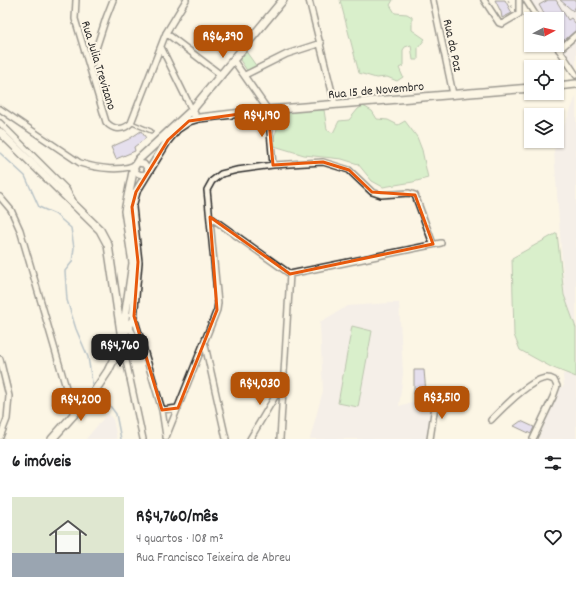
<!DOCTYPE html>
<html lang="pt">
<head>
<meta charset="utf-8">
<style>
  body { margin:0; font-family:Dekko,sans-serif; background:#f2f2f2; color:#202124; height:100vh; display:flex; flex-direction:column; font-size:15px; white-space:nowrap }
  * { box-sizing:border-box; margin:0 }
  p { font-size:13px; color:#757577 }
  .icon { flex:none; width:22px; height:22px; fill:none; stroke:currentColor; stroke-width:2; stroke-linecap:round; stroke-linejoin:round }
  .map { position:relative; height:439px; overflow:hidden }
  .details { display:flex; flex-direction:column; background:#fff; flex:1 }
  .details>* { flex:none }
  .needle { width:26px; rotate:83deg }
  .buttons { position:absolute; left:524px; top:12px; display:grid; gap:8px }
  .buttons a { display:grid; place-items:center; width:40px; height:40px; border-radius:0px; background:#fff; box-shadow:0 1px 3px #0004; font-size:20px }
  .price { position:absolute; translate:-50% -34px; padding:0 9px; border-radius:8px; background:#b45309; color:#fff; font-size:13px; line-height:26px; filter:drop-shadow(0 1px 2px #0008) }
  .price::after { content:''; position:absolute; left:50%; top:24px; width:12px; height:9px; margin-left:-6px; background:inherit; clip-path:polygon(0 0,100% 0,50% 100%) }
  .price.current { background:#222; color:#fff }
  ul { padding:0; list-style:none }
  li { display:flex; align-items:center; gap:12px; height:100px; padding:0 12px }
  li+li { border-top:1px solid #e0e0e0 }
  li span { display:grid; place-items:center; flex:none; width:112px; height:80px; border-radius:0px; color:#555 }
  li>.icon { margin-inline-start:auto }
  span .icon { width:48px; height:48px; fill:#fffc; stroke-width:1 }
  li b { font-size:17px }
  h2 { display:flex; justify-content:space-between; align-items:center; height:48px; padding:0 12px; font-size:17px }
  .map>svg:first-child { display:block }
</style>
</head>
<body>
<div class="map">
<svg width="576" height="439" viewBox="0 0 576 439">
  <rect width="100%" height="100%" fill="#fcf5e5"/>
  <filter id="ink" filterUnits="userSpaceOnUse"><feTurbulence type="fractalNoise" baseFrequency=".025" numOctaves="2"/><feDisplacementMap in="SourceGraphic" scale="8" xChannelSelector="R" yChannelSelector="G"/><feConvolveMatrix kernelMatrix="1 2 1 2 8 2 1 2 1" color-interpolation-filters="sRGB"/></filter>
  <g filter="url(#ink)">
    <!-- built -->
    <path fill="#ede6ea" d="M528,0h48v70l-19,-28v-23h-16z
      M576,97v231l-11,-26 -11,-151z
      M391,303h8l4,70 -4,33 36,-10 -7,43h-118l13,-48 -3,-69 28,-16z
      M573,373l3,4v62h-38l21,-51 5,-2 -1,-12z
      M108,413l5,7 4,19h-31z"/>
    <!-- green -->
    <path fill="#afe7ab" stroke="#6d896b" d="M340,0h53l-3,5 5,8 12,1 5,3v13l13,9 -7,9v12h-5l-2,-15 -6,2 -2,3v16l-4,2 4,9 -6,4 -10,-4 -11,1 -17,-5z
      M245,50l12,17 -9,5 -10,-15z
      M363,106l9,5 5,8 11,1 10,5 7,-4 12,16 5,13 6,28 -15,4 -30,5 -11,-6 -14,-17 -16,-5 -38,-4 -33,-10 12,-32 24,-3h17l3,20 6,3 6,-12 10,-1 9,-11z
      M557,233l7,62 12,33v49l-25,-10 -31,-17 -6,-15 -2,-77z
      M352,326l20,5 -14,76 -20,-4z"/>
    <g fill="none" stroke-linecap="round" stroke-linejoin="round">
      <!-- stream -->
      <path stroke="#69869f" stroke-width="1.5" d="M0,153l25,23 14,31 16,7 16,14 3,20 -2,14 -7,9 2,29 9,29 12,28 4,25 3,5
        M99,391l17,23 5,25"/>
    </g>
    <!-- building -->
    <path fill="#cbc3f6" stroke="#2b2b2b" d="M495,0h10l7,13 -10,5 -1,-6z
      M548,0h8l12,20 3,-2 5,6v6l-11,10 -3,-1 -5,-8v-12h-10l-8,-14z
      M560,0h16v6l-3,5z
      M141,131l5,7 -12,9 1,4 -19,8 -5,-12 18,-8z
      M414,370h10l2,23 -12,1z
      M521,421l13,6 -3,7 -17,-8z"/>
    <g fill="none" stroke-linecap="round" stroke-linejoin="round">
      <defs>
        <path id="lane" d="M132,123l19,8"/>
        <path id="street" d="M76,0l-1,19 31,103c7,8 17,9 25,1l35,-90 20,-33
          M309,0l26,104
          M433,0l20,94
          M484,0l15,23 3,1 17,-10v-14
          M526,0l12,19
          M166,33l55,42
          M556,45l20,30
          M161,47l31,63
          M559,50l17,-15
          M234,61l34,49 5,55
          M90,67l16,-49 7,-18
          M245,75l42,-21 34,-11
          M0,109l80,54c16,5 44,10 58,0l6,1 3,4 1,5c-7,3 -12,2 -14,-6
          M0,123l66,66 7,12
          M0,197l11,13 9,20 54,185
          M210,217l80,57
          M134,317l28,93 4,26
          M128,325l12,21
          M122,342l21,97
          M205,345l21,94
          M0,359l9,37 -2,23 -7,18
          M162,410l16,-2
          M491,420c11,-11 41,-43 57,-42 2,0 4,1 6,2l3,6 -4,11 -20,42
          M166,437l51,-127 1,-7 -11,-113 5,-9 9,-7 16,-4 36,-5 50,-3 26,8 23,22 9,3 28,-2 6,2 18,49
          M250,439l33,-56
          M280,439l10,-165 151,-31
          M430,439l6,-40"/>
        <path id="secondary" d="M557,86l19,-2
          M194,114l-2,-4 91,-110
          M0,132l100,98 8,15 13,87
          M125,332l8,-12 5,-58 -6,-55 4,-15 32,-52 9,-11 12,-8 10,-3 69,-8 263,-22
          M52,439l42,-47 14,-21 14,-29 3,-10v-14l8,-55 -8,-52 9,-44 5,-8 53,-49"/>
      </defs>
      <!-- lane casing -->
      <use href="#lane" stroke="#2b2b2b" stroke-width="5.5"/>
      <!-- street casing -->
      <use href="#street" stroke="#2b2b2b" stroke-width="8"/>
      <!-- secondary casing -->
      <use href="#secondary" stroke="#2b2b2b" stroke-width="10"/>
      <!-- path -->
      <path stroke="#2b2b2b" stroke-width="1" stroke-dasharray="3 3" stroke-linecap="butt" d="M508,0l5,9"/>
      <!-- lane -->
      <use href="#lane" stroke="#fcf5e5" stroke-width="2.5"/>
      <!-- street -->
      <use href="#street" stroke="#fcf5e5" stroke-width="5"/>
      <!-- secondary -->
      <use href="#secondary" stroke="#fcf5e5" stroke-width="7"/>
    </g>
  </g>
  <!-- marked area -->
  <path d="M0 0H576V439H0ZM268,110l5,55 50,-3 26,8 23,22 43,3 18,49 -143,30 -80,-57 7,93 -39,98 -16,2 -28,-94 4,-54 -6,-55 4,-15 32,-52 21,-19z" fill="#fcf5e5" fill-opacity=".55" fill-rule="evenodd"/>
  <path fill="none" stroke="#e8590c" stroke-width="3" stroke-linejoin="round" d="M268,110l5,55 50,-3 26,8 23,22 43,3 18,49 -143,30 -80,-57 7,93 -39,98 -16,2 -28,-94 4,-54 -6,-55 4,-15 32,-52 21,-19z"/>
  <g text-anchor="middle" stroke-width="4" stroke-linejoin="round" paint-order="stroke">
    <!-- street labels -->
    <g font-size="13" fill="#2b2b2b" stroke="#fcf5e5">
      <text transform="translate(454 45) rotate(78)" y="5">Rua da Paz</text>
      <text transform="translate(100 65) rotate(73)" y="5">Rua Julia Trevizano</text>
      <text transform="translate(376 89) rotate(-5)" y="5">Rua 15 de Novembro</text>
    </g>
  </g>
</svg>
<div class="buttons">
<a><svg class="needle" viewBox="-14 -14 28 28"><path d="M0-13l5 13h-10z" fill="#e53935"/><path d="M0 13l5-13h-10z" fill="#757577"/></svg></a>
<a><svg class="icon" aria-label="locate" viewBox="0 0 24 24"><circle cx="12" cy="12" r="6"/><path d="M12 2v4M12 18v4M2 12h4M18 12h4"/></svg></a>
<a><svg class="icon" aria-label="layers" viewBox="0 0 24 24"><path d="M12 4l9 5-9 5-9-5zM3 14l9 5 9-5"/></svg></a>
</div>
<b class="price" style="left:223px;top:59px">R$6,390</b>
<b class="price" style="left:262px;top:138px">R$4,190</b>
<b class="price current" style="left:120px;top:368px">R$4,760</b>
<b class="price" style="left:260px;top:406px">R$4,030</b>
<b class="price" style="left:442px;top:420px">R$3,510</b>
<b class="price" style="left:81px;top:422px">R$4,200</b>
</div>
<section class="details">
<h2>6 imóveis<svg class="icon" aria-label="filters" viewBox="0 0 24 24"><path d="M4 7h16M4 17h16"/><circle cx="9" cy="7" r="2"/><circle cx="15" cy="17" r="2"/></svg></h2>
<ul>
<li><span style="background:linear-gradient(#dfe7d0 70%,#9aa5b1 0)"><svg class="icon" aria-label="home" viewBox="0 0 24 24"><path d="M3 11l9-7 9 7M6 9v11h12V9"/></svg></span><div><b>R$4,760/mês</b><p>4 quartos · 108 m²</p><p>Rua Francisco Teixeira de Abreu</p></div><svg class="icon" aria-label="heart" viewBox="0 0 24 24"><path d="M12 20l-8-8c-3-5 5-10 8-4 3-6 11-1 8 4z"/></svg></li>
</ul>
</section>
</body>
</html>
